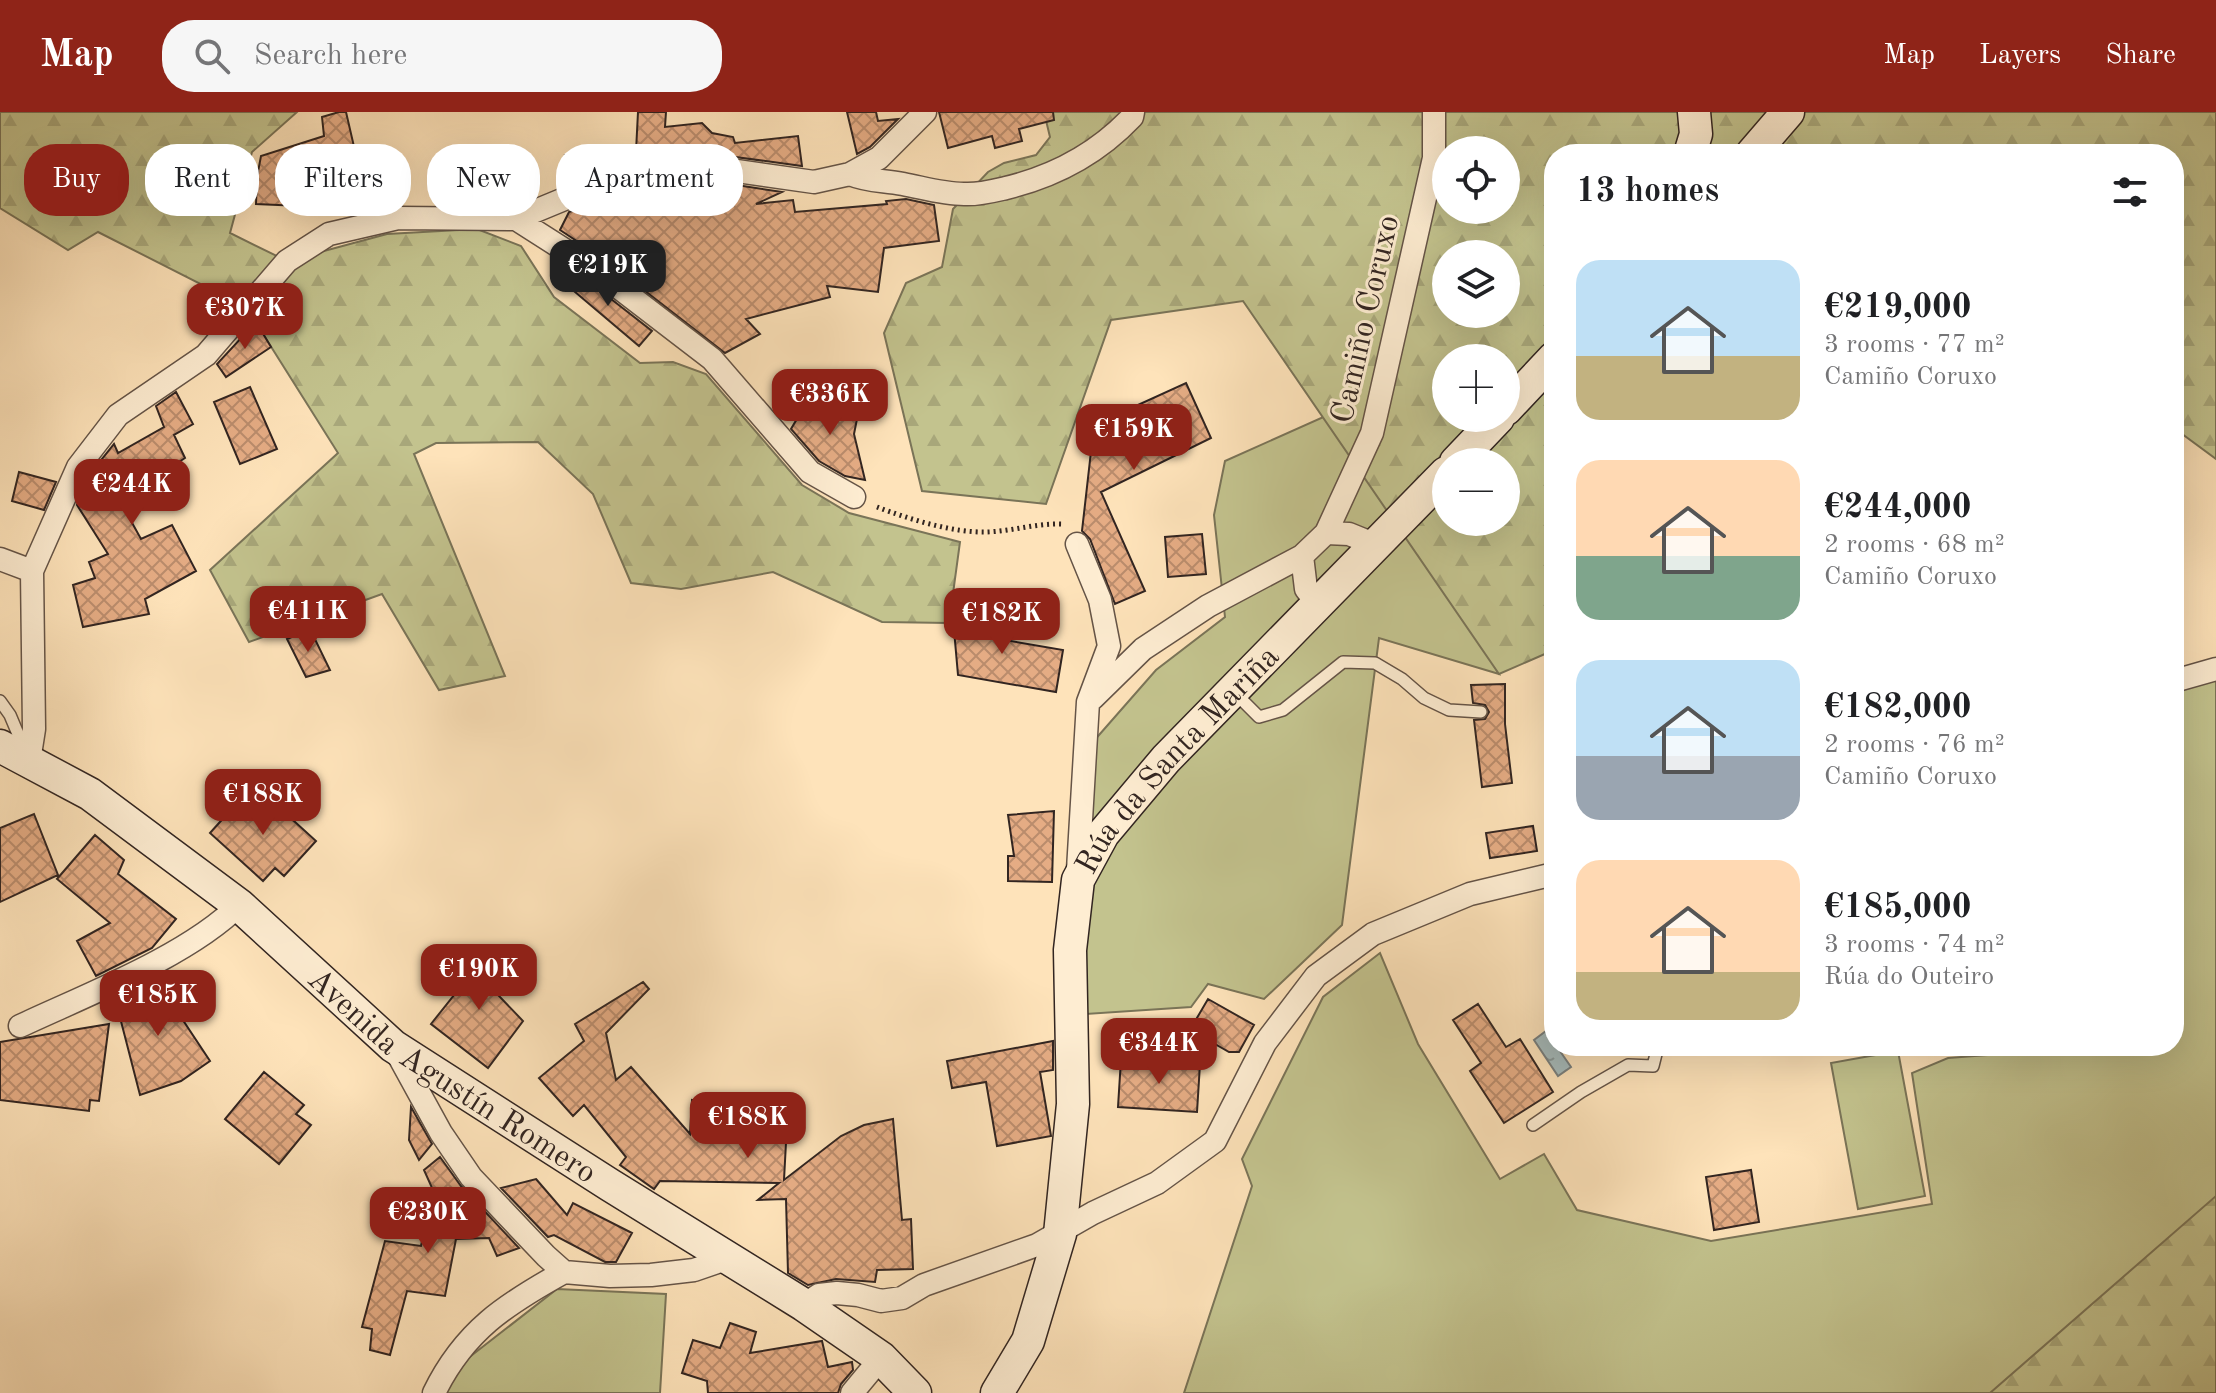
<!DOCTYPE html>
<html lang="en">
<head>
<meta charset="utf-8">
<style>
  body { margin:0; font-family:"Old Standard TT",serif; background:#f6f6f6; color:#202124; height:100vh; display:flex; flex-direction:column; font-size:30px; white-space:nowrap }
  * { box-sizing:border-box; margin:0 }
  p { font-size:26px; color:#757577 }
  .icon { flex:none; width:44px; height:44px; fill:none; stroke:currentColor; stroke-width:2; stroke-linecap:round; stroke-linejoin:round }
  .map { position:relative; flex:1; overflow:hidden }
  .sheet { position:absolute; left:1544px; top:32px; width:640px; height:912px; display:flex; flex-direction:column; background:#fff; border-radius:32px; box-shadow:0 8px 32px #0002 }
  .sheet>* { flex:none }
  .banner { position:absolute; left:24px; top:32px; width:760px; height:72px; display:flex; gap:16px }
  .controls { position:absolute; left:1432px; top:24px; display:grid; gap:16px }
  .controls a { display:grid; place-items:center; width:88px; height:88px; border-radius:50%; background:#fff; box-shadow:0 8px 32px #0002; font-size:40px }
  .price { position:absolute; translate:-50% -68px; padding:0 18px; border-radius:16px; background:#8f2418; color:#fff; font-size:26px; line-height:52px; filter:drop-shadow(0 2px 4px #0008) }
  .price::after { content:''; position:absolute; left:50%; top:48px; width:24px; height:18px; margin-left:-12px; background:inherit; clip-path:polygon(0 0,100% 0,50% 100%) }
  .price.active { background:#222; color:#fff }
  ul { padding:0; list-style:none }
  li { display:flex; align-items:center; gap:24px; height:200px; padding:0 32px }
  li span { display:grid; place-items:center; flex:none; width:224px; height:160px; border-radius:24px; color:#555 }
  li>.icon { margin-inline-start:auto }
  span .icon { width:96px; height:96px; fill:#fffc; stroke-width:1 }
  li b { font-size:34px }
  h2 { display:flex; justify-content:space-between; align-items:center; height:96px; padding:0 32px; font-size:34px }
  .chip { padding:0 28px; border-radius:32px; background:#fff; box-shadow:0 8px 32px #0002; font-size:28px; line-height:72px }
  .chip.active { background:#8f2418; color:#fff }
  header { display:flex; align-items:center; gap:48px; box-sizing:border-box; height:112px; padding:0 40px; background:#8f2418; color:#fff }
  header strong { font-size:38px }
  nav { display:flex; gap:44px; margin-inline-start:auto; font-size:28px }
  .search { width:560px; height:72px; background:#f6f6f6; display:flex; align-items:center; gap:20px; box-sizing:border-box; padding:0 28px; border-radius:32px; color:#757577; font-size:30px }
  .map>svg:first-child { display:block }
</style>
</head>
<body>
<header>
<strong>Map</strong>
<div class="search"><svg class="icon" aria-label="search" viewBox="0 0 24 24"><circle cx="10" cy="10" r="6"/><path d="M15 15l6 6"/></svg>Search here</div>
<nav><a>Map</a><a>Layers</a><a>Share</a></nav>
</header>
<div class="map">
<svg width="2216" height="1281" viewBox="0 0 2216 1281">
  <defs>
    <pattern id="forest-firs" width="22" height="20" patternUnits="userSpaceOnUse" patternTransform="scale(2)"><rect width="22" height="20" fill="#c3c38e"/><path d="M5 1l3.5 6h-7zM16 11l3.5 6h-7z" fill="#a8a77a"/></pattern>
    <pattern id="water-ripples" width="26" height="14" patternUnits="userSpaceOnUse" patternTransform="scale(2)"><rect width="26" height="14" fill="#a6bbbc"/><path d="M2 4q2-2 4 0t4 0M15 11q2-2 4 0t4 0" fill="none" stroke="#889898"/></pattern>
    <pattern id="building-cross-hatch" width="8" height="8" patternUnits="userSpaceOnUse" patternTransform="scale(2)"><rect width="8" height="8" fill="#e5ac84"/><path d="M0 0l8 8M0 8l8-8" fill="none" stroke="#ba8c6c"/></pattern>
  </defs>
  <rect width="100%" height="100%" fill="#fee3ba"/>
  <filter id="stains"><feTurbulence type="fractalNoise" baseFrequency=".0025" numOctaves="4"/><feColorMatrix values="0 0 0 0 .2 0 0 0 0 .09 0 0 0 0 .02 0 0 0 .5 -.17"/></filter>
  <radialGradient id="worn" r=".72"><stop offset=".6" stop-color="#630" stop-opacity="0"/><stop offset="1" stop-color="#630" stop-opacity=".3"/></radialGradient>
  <!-- green -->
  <path fill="#c3c38e" stroke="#7a7458" stroke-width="2" d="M1339,298l160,264 -120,-36 -37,287 -78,74 -56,-15 -17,23 -120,8 14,-264 71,-81 69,-53 -11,-102 11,-54z
    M2216,557v550l-199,174h-833l68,-207 -10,-27 81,-162 57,-44 38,91 82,135 44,-25 33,56 134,31 221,-37 -20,-131 36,-15 158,-12h68v-365z
    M1898,939l27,145 -67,13 -27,-146z
    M557,1177l109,5 -6,99h-225l5,-13z"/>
  <!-- forest -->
  <path fill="url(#forest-firs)" stroke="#7a7458" stroke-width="2" fill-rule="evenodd" d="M0,0h297l-45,40 -22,81 57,28 100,-27 90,-5 44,17 33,51 86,66 33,-1 33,12 96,111 47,28 111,29 -11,81 -67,-1 -109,-50 -92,17 -50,-6 -38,-89 -55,-52 -102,1 -22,11 91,222 -66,14 -57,-96 -133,48 -39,-72 128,-117 -92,-146 -148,-75 -30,18 -68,-42z
    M1044,0h1172v347l-42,-31v-274h-620v496l-55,24 -256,-373 -132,19 -65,184 -124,-13 -38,-158 22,-50 36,-16 11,-58 35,-37 16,-9 32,-8 14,-18zM1446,38h60v60h-60zM1446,142h60v60h-60zM1446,246h60v60h-60zM1446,350h60v60h-60z
    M2216,1084v197h-226z"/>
  <!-- water -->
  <path fill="url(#water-ripples)" stroke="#787f7e" stroke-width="2" d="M1546,919l25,36 -13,9 -24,-36z"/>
  <!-- building -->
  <path fill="url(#building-cross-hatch)" stroke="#322521" stroke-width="2" d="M339,0h7l12,52 -57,16 -1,26 -44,-2 1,-27 4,-21 63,-20 -2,-19z
    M638,0h28l-1,15 37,-4 10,10 21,4 2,6 63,-7 4,30 -89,-12 -57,13 -84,14 -7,-26 39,-8 31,24z
    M847,0h29l2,9 20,-2 -28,28 -13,7z
    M939,0h114l1,8 -35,9 3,12 -27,7 -3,-12 -44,12z
    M463,55l48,3 -1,12 18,1 -1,16 -14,6 -53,-1z
    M717,70l65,10 -26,12 37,-4 2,12 92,-8 -1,-3 20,-2 28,6 5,36 -55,7 -6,44 -51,-6 3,11 -84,22 14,15 -35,19 -121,-94 -44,-29 9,-18 9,-3 83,-14z
    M571,159l17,10 64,50 -13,15 -77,-65z
    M256,210l15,25 -45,30 -9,-13z
    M1186,271l25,55 -110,54 44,99 -30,13 -25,-65 -8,-8 12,-106z
    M250,275l27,62 -37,15 -26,-62z
    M176,280l17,32 -19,11 11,23 -65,43 21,38 31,-14 24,46 -51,28 4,15 -66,13 -10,-42 22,-7 -6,-16 19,-8 -31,-49 13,-31 24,-30 4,9 46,-26 -8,-21z
    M810,285l36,16 12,1 -4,20 11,46 -20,-4 -26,-15 -28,-32z
    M19,360l37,10 -12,28 -32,-9z
    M1202,422l4,40 -38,3 -3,-40z
    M952,495l38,10 -3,20 76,13 -7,42 -98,-17z
    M310,517l20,41 -24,7 -19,-38z
    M1505,572v40l7,59 -30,4 -8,-67 11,-1 4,-7 -4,-7 -12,-2 -2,-18z
    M261,679l55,50 -32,35 -9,-8 -12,13 -53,-48 27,-30 7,7z
    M1054,699l-2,71 -44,-1v-25h6l-6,-41z
    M34,702l24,61 -58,27v-74z
    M1533,714l4,25 -47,7 -4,-25z
    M95,723l29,25 -6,14 58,45 -24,29 -56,28 -19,-35 33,-18 -53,-44z
    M480,835l27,39 -8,10 24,25 -35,47 -57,-44 39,-49 -10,-14z
    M155,866l55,83 -29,20 -41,14 -25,-97z
    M643,870l6,7 -43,44 10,47 15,-13 59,67 2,-34 47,8 -1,14 49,2 -3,56 57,-44 23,-11 29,-6 9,101 9,-1 2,50 -36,1 -2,12 -39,-3 -28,6 -20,-12 -2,-74 -28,1 21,-17 -119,-2 -6,8 -34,-24 6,-8 -42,-52 -11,11 -34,-38 45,-37 -9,-17z
    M1208,887l46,26 -15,27h-10l-35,-20v-9z
    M1478,892l28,43 14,-8 33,53 -49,31 -34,-52 11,-8 -28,-43z
    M109,912l-10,77 -9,-1 -1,11 -89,-11v-58z
    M1053,929v29l-13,2 11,64 -54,10 -11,-64 -34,6 -5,-27z
    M1121,947l79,5 -3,48 -79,-5z
    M264,960l40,33 -8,9 15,11 -32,39 -54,-45z
    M411,995l21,37 -13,16 -10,-20z
    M440,1045l21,29 58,62 -22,8 -8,-18 -33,1 -11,57 -38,-5 -17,64 -20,-5 2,-21 -10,-2 23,-86 36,5 12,-56 -9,-20z
    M1751,1058l8,52 -45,8 -8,-53z
    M536,1067l31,36 6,-12 59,30 -16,29h-11l-51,-27 -6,2 -47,-49z
    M730,1211l26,9 -6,21 72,-12 6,26 24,-5 1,8 -12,14 -3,9h-130l-1,-12 -25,-8 11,-33 27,8z"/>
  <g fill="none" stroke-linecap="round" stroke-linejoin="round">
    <defs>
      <path id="lane" d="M1236,582l23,23 24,-7 60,-48 32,1 27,16 22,19 25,12 32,2
        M0,589l10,14 16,38
        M1533,1013l48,-33 47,-27 25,1 5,-20"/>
      <path id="street" d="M850,62c19,8 34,6 53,10 21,4 40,10 61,10 14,1 29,-3 42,-6 50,-12 91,-34 126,-71l1,-5
        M516,107l58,-24 85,-14 57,-13 98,14 36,-8 29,-16 46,-46
        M1326,421l46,-100 62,-275v-46
        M1077,432l23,56 9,46 -21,56 -10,168
        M0,447l32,12
        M1318,493l-12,-16 -4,-33 24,-23 23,1 27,11
        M2174,569l42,-12
        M1093,586l50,-49 65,-43 94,-50
        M29,649l5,-32 -2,-158 46,-104 40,-52 88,-60 81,-94 42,-27 69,-16 118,1 80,51 116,89 98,113 44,25
        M20,914c66,-31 168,-70 219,-121
        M396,939l45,82 30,44 75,79 18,16 46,4 41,-1 43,-5 35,-12
        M804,1193l15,-10 18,-2 21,2 23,6 21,-3 22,-13 113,-40 56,-32 64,-30 58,-42 50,-98 51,-67 57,-42 97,-40 84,-20
        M434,1281c30,-62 72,-89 130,-121
        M852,1281l29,-35"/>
      <g id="secondary">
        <path d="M1690,42l6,-20 -2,-22"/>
        <path d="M1752,42l36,-42"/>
        <path d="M1506,297l48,-51"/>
        <path d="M1456,350l42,-44"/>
        <path id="s1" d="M0,634l90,48 149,111 154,141 217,139 194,120 77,53 34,35"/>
        <path id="s2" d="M997,1281l31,-52 32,-107 13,-130 -3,-154 8,-70 25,-46 63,-75 280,-286"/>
      </g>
    </defs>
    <!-- lane casing -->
    <use href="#lane" stroke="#655447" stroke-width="14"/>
    <!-- street casing -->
    <use href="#street" stroke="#655447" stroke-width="25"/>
    <!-- secondary casing -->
    <use href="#secondary" stroke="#322521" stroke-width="35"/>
    <!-- path -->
    <path stroke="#322521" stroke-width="5" stroke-dasharray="2 4" stroke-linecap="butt" d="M877,395c32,12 76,26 110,25 26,-1 50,-9 76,-8"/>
    <!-- lane -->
    <use href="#lane" stroke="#feedd2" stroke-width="11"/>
    <!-- street -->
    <use href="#street" stroke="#feedd2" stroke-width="22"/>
    <!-- secondary -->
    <use href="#secondary" stroke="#feedd2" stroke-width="32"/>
  </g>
  <g text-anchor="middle" stroke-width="6" stroke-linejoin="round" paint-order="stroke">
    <!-- street labels -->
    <g font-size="32" fill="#322521" stroke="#feedd2">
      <text transform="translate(1364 207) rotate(-77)" y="11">Camiño Coruxo</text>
      <text dy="11" stroke="none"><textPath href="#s2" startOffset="684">Rúa da Santa Mariña</textPath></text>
      <text dy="11" stroke="none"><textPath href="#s1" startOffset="562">Avenida Agustín Romero</textPath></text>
    </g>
  </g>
  <rect width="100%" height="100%" filter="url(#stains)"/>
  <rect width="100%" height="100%" fill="url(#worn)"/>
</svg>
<div class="controls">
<a><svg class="icon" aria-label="locate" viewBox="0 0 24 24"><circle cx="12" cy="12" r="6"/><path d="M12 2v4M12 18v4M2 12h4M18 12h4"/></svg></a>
<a><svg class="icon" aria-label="layers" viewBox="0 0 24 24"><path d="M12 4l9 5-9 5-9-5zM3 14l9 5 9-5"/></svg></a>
<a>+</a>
<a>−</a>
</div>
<b class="price active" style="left:608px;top:196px">€219K</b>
<b class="price" style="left:245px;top:239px">€307K</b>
<b class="price" style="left:830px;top:325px">€336K</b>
<b class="price" style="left:1134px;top:360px">€159K</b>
<b class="price" style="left:132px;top:415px">€244K</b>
<b class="price" style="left:308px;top:542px">€411K</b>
<b class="price" style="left:1002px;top:544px">€182K</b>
<b class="price" style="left:263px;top:725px">€188K</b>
<b class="price" style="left:479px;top:900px">€190K</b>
<b class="price" style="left:158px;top:926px">€185K</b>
<b class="price" style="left:1159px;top:974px">€344K</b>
<b class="price" style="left:748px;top:1048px">€188K</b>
<b class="price" style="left:428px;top:1143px">€230K</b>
<div class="banner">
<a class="chip active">Buy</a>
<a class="chip">Rent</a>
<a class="chip">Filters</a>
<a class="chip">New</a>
<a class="chip">Apartment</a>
</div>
<section class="sheet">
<h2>13 homes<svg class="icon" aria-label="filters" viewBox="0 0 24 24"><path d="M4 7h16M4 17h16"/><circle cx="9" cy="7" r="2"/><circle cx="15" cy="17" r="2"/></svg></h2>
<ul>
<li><span style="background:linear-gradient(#bfe0f5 60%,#c2b280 0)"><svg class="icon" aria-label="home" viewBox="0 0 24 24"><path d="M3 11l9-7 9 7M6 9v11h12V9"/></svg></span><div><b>€219,000</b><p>3 rooms · 77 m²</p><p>Camiño Coruxo</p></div></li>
<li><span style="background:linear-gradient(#ffd9b3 60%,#7fa58c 0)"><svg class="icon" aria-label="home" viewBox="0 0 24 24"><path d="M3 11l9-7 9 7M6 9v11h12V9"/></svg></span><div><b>€244,000</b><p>2 rooms · 68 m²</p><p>Camiño Coruxo</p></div></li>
<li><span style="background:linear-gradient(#bfe0f5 60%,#9aa5b1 0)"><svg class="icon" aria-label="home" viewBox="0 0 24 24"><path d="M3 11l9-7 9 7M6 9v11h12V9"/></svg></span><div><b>€182,000</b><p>2 rooms · 76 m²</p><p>Camiño Coruxo</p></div></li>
<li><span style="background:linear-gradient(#ffd9b3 70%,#c2b280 0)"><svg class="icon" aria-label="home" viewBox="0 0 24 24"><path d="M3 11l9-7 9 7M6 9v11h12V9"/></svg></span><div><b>€185,000</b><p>3 rooms · 74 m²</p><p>Rúa do Outeiro</p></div></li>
</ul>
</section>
</div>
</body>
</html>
